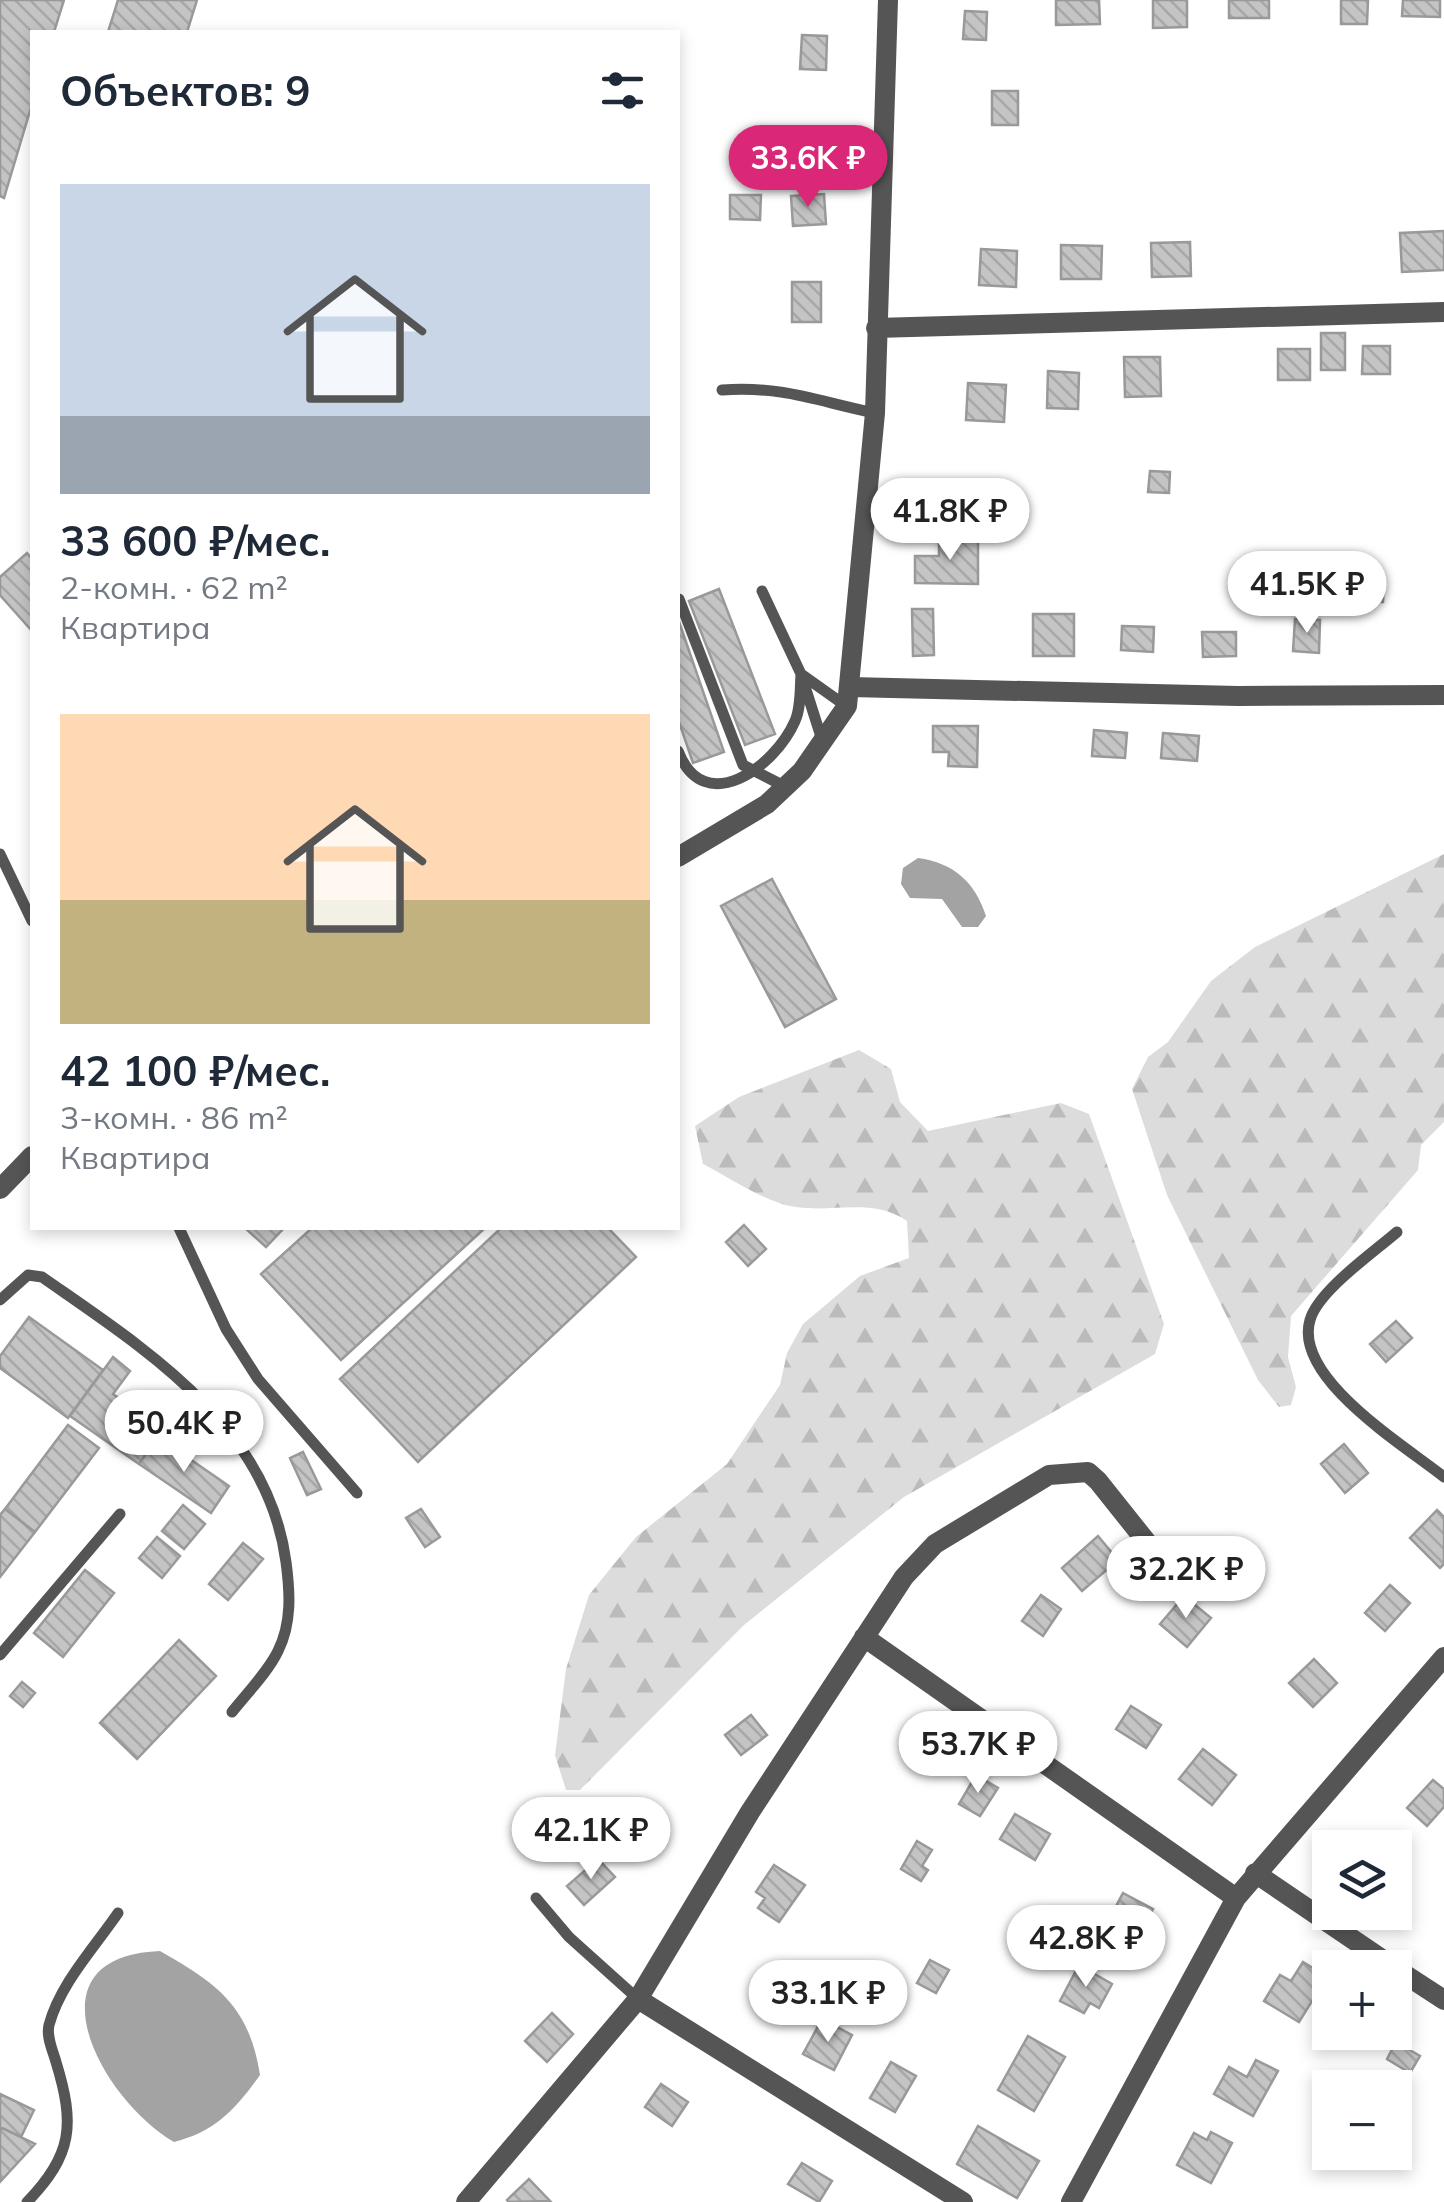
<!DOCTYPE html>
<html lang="ru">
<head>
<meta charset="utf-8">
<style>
  body { margin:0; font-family:Mulish,sans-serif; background:#f2f2f3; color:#1f2937; height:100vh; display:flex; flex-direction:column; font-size:38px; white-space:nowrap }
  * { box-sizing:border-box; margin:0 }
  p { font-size:32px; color:#747a83 }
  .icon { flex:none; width:55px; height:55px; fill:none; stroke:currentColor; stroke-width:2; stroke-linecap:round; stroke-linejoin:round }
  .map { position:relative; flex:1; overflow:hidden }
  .sheet { position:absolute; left:30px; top:30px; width:650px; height:1200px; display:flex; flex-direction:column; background:#fff; border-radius:0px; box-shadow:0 5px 15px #0003 }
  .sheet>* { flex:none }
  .buttons { position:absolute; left:1312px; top:1830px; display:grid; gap:20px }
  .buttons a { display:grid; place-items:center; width:100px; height:100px; border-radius:0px; background:#fff; box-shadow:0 5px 15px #0003; font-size:50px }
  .price { position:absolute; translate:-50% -85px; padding:0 22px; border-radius:35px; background:#fff; color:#222; font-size:32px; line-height:65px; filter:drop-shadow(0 2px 5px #0008) }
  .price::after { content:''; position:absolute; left:50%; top:60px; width:30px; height:22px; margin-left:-15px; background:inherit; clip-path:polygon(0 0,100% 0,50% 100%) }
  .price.active { background:#db2777; color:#fff }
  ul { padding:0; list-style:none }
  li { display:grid; align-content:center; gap:20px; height:530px; padding:0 30px }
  li span { display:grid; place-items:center; height:310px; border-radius:0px; color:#555 }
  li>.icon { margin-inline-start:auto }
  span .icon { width:180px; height:180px; fill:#fffc; stroke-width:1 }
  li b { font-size:42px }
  h2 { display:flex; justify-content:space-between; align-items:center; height:120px; padding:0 30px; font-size:42px }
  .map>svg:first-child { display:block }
</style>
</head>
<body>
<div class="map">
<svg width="1444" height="2202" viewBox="0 0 1444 2202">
  <defs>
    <pattern id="forest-firs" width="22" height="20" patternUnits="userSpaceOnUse" patternTransform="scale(2.5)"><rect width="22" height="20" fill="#dcdcdc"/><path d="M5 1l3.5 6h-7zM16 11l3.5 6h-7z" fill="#bbb"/></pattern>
    <pattern id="building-back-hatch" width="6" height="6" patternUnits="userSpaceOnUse" patternTransform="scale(2.5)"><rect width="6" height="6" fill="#c4c4c4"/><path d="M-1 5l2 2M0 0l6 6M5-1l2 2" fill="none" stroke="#a7a7a7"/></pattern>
  </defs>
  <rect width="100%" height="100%" fill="#fff"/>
  <!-- forest -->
  <path fill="url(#forest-firs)" d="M1444,854v268l-23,23 -3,25 -127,146 -3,41 8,30 -5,18 -12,2 -21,-27 -91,-185 -35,-106 16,-32 20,-15 43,-61 44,-34z
    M859,1050l32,19 9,33 28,29 133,-28 28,11 75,210 -9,30 -251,143 -160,128 -164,165h-14l-11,-35 11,-86 23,-74 47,-58 91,-73 53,-79 7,-32 16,-29 57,-48 49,-18 -2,-37c-40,-27 -84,-3 -128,-18 -26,-9 -51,-26 -76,-39l-8,-38 44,-29z"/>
  <!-- water -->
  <path fill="#a3a3a3" d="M918,858c36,5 57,24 68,58l-8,11h-16l-20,-28 -32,-1 -9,-14 2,-16z
    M160,1951c58,33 89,55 100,124 -24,34 -45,57 -86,67 -74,-43 -150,-186 -14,-191z"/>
  <!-- building -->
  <path fill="url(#building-back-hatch)" stroke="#999" stroke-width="2.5" d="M0,0h64l-10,32h-22v72l-28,94 -4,-2z
    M118,0h79l-10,32h-79z
    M1056,0h43l1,24 -44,1z
    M1153,0h34v27l-34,1z
    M1229,0h40v18h-40z
    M1341,0h27l-1,24h-26z
    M1403,0h37v17l-38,-1z
    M965,11l22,1 -1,28 -23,-1z
    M802,35l25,1 -1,34 -26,-1z
    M992,91h26v34h-26z
    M824,194l2,30 -33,2 -2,-30z
    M730,195h31l-1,25 -30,-1z
    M1444,231v39l-42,2 -2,-39z
    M1190,242l1,34 -39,1 -1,-34z
    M1061,245l41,1 -1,33h-40z
    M981,249l36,2 -1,36 -37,-2z
    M792,282h29v40h-29z
    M1321,333h24v37h-24z
    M1363,346h27v28h-28z
    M1278,349h32v31h-32z
    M1124,357h36l1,39 -36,1z
    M1048,371l31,2 -1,36 -31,-1z
    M968,383l38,2 -2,37 -38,-2z
    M1150,471l20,1 -1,21 -21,-1z
    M939,538l39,1v45l-63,-1v-27h24z
    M27,553l5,6v72l-32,-36v-18z
    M1359,575h17l-1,9h9l-1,18h-25z
    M719,589l56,145 -30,11 -56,-144z
    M912,609h21l1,46 -21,1z
    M1033,614h41v42h-41z
    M678,619l46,133 -31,11 -15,-44z
    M1295,619l25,1 -1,33 -26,-2z
    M1122,626l32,1 -1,25 -32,-2z
    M1202,632h34v24l-33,1z
    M933,726h45l-1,41 -29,-1 1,-14h-16z
    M1094,730l33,3 -2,25 -33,-2z
    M1163,733l36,3 -2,25 -36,-3z
    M772,879l64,120 -51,28 -64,-121z
    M744,1225l22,24 -18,17 -22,-24z
    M245,1228h39l-18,19z
    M312,1228h173l-144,132 -80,-86z
    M501,1228h107l28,29 -218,205 -78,-83z
    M29,1317l74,53 -35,48 -68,-50v-12z
    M1396,1321l16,17 -26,24 -16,-18z
    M113,1357l17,14 -17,23 50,35 -24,35 -69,-48z
    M68,1425l31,23 -64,84 -30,-23z
    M158,1437l71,49 -18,27 -72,-49z
    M1344,1444l24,29 -23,20 -24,-29z
    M303,1452l18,37 -14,6 -17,-37z
    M183,1505l22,19 -21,25 -22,-18z
    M5,1509l30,23 -35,45v-62z
    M421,1509l19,28 -15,10 -19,-29z
    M1437,1510l7,7v47l-4,4 -30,-30z
    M1098,1536l20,24 -36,31 -20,-23z
    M157,1537l23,19 -18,22 -23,-20z
    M243,1543l20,16 -35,41 -19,-16z
    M85,1570l29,23 -51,64 -29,-24z
    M1390,1585l20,18 -25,28 -20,-18z
    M1041,1595l20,14 -18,27 -21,-15z
    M1184,1596l27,22 -24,29 -27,-23z
    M179,1640l37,36 -79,83 -37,-36z
    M1314,1659l23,24 -24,24 -24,-24z
    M22,1682l13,11 -12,14 -13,-11z
    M1131,1706l30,19 -15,23 -30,-19z
    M751,1715l16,20 -26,20 -16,-20z
    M1203,1749l33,26 -24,30 -33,-26z
    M976,1775l22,13 -18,28 -21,-12z
    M1433,1780l11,9v18l-17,19 -20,-18z
    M1015,1814l35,20 -15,26 -35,-21z
    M917,1841l15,9 -10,16 6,4 -7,11 -20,-12z
    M598,1859l17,18 -31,28 -17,-19z
    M774,1865l31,20 -26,37 -21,-14 7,-10 -9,-6z
    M1123,1893l30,16 -22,41 -30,-15z
    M930,1960l19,10 -13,23 -19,-10z
    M1303,1962l24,15 -28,45 -35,-21 16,-26 11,6z
    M1079,1965l33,19 -13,24 -9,-5 -6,10 -24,-12z
    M552,2013l21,21 -26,28 -22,-21z
    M822,2019l30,16 -18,35 -31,-16z
    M1028,2036l37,21 -31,54 -36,-21z
    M1396,2042l24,14 -10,17 -23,-14z
    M1256,2060l22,11 -25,45 -39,-22 15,-27 18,10z
    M891,2062l25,14 -21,36 -25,-14z
    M661,2084l27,18 -16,24 -27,-19z
    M0,2094l34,16 -13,27 -21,-10z
    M978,2126l61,35 -22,37 -60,-34z
    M0,2127l35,17 -35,38z
    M1211,2132l21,11 -21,40 -34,-18 17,-32 13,7z
    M802,2163l30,18 -13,21 -31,-18z
    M529,2179l21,22 -41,1 -2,-2z"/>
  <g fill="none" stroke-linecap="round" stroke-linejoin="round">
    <!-- lane -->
    <path stroke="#555" stroke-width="11" d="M722,390c63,-4 94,11 153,23
      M762,591l39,83 22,69
      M679,599l64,166 43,22
      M801,674l45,32
      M678,751c26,68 97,16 117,-30 6,-13 5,-32 6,-47
      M0,854l32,67
      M179,1228l47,101 32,50 99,114
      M1397,1232c-23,20 -79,59 -87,88 -17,58 94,125 134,157
      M0,1300l28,-25 14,2c103,72 226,148 244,285 4,30 6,61 -8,89 -10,21 -31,42 -46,61
      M0,1655l120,-141
      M536,1898l33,39 69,62
      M27,2202c46,-47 48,-78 29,-140 -3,-11 -10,-25 -7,-37 11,-41 45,-77 69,-112"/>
    <!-- street -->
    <path stroke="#555" stroke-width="20" d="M876,328l568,-16
      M850,687l388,9 206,-1
      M678,857l89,-53 35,-33 45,-65 28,-293 13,-413
      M0,1189l32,-33
      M864,1637l372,261
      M1255,1873l140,95
      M1395,1968l49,32
      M638,1999l325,203
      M466,2202l172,-203 112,-187 154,-235 31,-33 114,-69 39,-3 10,9 63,79
      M1071,2202l165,-304 208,-241"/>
  </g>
</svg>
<div class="buttons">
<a><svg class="icon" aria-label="layers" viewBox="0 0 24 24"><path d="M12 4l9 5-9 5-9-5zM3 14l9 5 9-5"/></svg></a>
<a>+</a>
<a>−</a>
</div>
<b class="price active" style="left:808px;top:210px">33.6K ₽</b>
<b class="price" style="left:950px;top:563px">41.8K ₽</b>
<b class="price" style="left:1307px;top:636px">41.5K ₽</b>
<b class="price" style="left:184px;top:1475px">50.4K ₽</b>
<b class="price" style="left:1186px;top:1621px">32.2K ₽</b>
<b class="price" style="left:978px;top:1796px">53.7K ₽</b>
<b class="price" style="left:591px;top:1882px">42.1K ₽</b>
<b class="price" style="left:1086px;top:1990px">42.8K ₽</b>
<b class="price" style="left:828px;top:2045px">33.1K ₽</b>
<section class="sheet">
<h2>Объектов: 9<svg class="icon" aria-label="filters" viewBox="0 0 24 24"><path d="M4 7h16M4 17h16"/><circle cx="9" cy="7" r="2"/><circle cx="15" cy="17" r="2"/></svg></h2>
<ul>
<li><span style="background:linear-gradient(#c9d6e8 75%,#9aa5b1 0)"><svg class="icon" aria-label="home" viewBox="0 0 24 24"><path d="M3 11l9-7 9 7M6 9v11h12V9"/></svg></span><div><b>33 600 ₽/мес.</b><p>2-комн. · 62 m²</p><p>Квартира</p></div></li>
<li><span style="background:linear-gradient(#ffd9b3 60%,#c2b280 0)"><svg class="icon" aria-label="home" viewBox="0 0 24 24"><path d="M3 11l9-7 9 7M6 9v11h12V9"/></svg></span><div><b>42 100 ₽/мес.</b><p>3-комн. · 86 m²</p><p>Квартира</p></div></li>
</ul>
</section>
</div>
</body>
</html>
